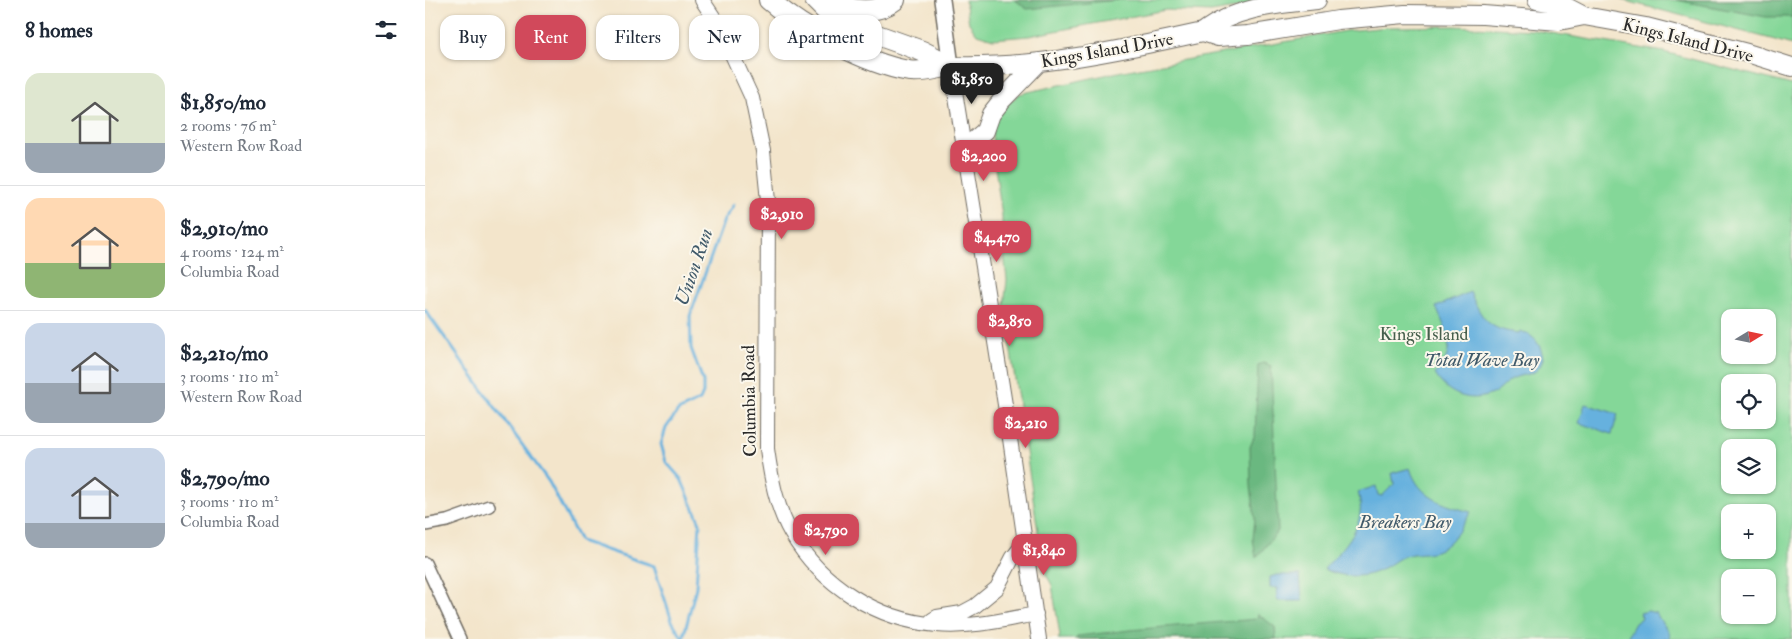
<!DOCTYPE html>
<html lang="en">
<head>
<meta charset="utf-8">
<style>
  body { margin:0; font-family:"IM FELL Double Pica",serif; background:#f6f6f7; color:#1f2937; height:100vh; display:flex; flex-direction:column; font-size:19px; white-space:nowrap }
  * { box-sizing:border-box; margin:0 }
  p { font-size:16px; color:#747a83 }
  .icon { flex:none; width:28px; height:28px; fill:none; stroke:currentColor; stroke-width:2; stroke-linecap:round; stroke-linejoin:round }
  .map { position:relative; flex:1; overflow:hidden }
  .side { display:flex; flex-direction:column; background:#fff; width:425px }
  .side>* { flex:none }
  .top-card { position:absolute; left:15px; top:15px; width:475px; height:45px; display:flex; gap:10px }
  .needle { width:32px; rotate:80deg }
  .tools { position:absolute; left:1296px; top:309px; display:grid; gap:10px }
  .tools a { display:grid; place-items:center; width:55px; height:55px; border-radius:10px; background:#fff; box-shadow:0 1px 4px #0004; font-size:25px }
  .price { position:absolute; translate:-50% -42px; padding:0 11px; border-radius:10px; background:#d1495b; color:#fff; font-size:16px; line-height:32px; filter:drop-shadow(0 1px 2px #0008) }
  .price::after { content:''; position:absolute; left:50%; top:30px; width:15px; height:11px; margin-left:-8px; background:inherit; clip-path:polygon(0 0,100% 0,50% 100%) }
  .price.on { background:#222; color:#fff }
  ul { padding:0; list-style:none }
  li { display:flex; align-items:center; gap:15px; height:125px; padding:0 25px }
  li+li { border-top:1px solid #e0e1e3 }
  li span { display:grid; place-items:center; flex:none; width:140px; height:100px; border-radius:15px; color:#555 }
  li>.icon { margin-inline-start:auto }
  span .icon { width:60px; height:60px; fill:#fffc; stroke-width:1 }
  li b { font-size:21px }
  h2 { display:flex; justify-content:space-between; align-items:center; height:60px; padding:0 25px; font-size:21px }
  .pill { padding:0 18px; border-radius:15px; background:#fff; box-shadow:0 1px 4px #0004; font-size:18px; line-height:45px }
  .pill.on { background:#d1495b; color:#fff }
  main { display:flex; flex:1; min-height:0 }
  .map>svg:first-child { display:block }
</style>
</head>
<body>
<main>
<section class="side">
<h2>8 homes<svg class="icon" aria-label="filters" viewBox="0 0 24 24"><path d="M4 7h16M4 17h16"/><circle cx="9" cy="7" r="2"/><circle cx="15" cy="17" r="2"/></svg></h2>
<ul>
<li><span style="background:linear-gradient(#dfe7d0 70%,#9aa5b1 0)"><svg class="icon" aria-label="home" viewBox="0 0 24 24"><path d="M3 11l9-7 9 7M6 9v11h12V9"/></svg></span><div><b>$1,850/mo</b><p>2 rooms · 76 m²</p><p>Western Row Road</p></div></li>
<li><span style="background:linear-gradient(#ffd9b3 65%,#8fb573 0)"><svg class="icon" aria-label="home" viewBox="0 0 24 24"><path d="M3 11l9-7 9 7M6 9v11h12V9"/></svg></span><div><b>$2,910/mo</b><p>4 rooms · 124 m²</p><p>Columbia Road</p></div></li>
<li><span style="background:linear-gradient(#c9d6e8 60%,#9aa5b1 0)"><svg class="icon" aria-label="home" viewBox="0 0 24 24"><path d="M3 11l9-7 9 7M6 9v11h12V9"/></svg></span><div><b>$2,210/mo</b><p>3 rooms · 110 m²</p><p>Western Row Road</p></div></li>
<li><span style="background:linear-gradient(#c9d6e8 75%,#9aa5b1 0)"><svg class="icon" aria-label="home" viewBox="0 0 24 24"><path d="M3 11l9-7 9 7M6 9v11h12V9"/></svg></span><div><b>$2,790/mo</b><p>3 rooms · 110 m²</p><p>Columbia Road</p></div></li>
</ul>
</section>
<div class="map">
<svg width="1367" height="639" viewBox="0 0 1367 639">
  <rect width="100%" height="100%" fill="#fbf7ec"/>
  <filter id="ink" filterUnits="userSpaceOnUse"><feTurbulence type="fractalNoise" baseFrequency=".02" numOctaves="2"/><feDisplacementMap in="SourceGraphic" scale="10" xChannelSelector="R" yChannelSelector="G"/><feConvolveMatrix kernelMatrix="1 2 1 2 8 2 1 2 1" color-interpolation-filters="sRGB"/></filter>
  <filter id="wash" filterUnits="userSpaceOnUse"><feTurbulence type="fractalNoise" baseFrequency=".0096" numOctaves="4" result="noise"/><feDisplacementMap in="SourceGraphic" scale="20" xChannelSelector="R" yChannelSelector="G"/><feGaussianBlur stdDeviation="1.12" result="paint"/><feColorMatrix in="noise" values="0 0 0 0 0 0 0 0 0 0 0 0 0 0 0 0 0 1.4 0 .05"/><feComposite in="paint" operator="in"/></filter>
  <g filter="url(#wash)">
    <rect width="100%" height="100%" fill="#f3e5cb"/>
    <!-- green -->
    <path fill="#84d798" stroke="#588162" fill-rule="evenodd" d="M540,0h321l-75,12 -45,-2 -137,26 -36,3 -16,-5 -8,-11z
      M1197,0h170v45l-17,-5z
      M1030,26l78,4 131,22 128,33v554h-734l2,-3 -8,-51 -8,-14 -40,-265 3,-26 -5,-43v-21l-9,-63 -1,-23 7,-18 20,-18 104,-23 222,-40 44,-4zM1305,318h37v37h-37zM1305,382h37v38h-37zM1305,448h37v37h-37zM1305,512h37v38h-37zM1305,578h37v37h-37z"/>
    <!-- forest -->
    <path fill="#6bb880" stroke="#4b7256" d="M590,0h103l-91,9z
      M1251,0h116v17h-26z
      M838,363l8,3 7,165 -22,27 -3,-19 2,-20 -4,-34 -1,-38 5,-12 3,-69z
      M833,614l17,13 1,12h-200l2,-3 52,-6 127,-11z"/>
    <!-- water -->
    <path fill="#66b1de" stroke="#486e84" d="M1045,292c12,27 18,38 49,41l1,-2c14,4 21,13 23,27 -5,21 -18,13 -33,22 -6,4 -11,11 -18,14 -22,10 -46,0 -57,-20 23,-24 12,-41 1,-67z
      M1160,404l33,10 -6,20 -33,-11z
      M985,468c9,30 34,37 61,44 -7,11 -15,26 -26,34 -11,9 -24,6 -37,9 -9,2 -16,9 -24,13 -18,11 -41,10 -60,1 21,-23 44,-44 34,-77l18,-6 2,9 4,1 12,-12 -2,-11z
      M852,575h23l2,26h-24l-2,-3 2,-10h-8v-11z
      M1223,611l8,2c3,4 4,8 7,11 5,6 8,7 6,15h-38l-3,-3 7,-13 7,-5 -2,-5z"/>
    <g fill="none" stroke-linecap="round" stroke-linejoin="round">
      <!-- stream -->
      <path stroke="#66b1de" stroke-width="3" d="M0,310l124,172 31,59 74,25 18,55 11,18
        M258,639l13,-52 4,-64 -19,-44 -15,-17 -5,-18 5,-16 12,-17 22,-11 3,-7v-12l-12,-33 -1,-32 34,-96 10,-16"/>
    </g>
  </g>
  <g filter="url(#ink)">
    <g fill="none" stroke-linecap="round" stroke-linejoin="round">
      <defs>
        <path id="minor" d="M0,525l22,-4 42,-15
          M0,563l35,76"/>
        <path id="tertiary" d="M277,0l16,24 34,74 11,53 5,50 -1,248c4,28 9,58 24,84 30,52 86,87 146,92 33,3 66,-5 99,-11
          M526,66l55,345 33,228
          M507,620l5,-3 25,-4 13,-7 22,-18 16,-31 12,-15"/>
        <path id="secondary" d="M517,0l9,66"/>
        <path id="primary" d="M1112,0l24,4 23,12
          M778,32l15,5 30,-2 90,-15 67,-6 78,1 76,6 25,-5 62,11 101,26 45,14
          M526,66c83,3 171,-16 252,-34 32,-25 75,-28 114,-32
          M539,149l21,-18 6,-17 11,-14 37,-38"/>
        <path id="motorway" d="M344,0c33,29 97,64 140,71 14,2 28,-3 42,-5
          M390,0l11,11 16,9 24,11 56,20 29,15
          M402,4c23,5 47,13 68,-4"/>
      </defs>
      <!-- minor casing -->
      <use href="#minor" stroke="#716c63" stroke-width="14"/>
      <!-- tertiary casing -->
      <use href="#tertiary" stroke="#716c63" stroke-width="16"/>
      <!-- secondary casing -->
      <use href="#secondary" stroke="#716c63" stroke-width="18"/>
      <!-- primary casing -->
      <use href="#primary" stroke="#716c63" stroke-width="20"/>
      <!-- motorway casing -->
      <use href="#motorway" stroke="#716c63" stroke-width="22"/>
      <!-- minor -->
      <use href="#minor" stroke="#fff" stroke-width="11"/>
      <!-- tertiary -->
      <use href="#tertiary" stroke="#fff" stroke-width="14"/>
      <!-- secondary -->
      <use href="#secondary" stroke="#fff" stroke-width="15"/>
      <!-- primary -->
      <use href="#primary" stroke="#fff" stroke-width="18"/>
      <!-- motorway -->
      <use href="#motorway" stroke="#fff" stroke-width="20"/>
    </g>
  </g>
  <g text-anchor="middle" stroke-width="4" stroke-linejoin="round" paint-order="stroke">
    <!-- street labels -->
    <g font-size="18" fill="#2b2b2b" stroke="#fbf7ec">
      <text transform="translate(1263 40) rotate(14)" y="6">Kings Island Drive</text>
      <text transform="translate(682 50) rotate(-10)" y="6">Kings Island Drive</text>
      <text transform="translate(324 401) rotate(-91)" y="6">Columbia Road</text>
    </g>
    <!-- park labels -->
    <g font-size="18" fill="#465f4c" stroke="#fbf7ec">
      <text x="999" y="340">Kings Island</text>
    </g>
    <!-- water labels -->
    <g font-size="19" font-style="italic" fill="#405a6a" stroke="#fbf7ec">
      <text transform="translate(268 267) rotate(-71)" y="7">Union Run</text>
      <text x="1057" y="366">Total Wave Bay</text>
      <text x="980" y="528">Breakers Bay</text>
    </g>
  </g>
</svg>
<div class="tools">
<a><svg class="needle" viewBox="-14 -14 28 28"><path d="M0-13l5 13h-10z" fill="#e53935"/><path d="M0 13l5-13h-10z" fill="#747a83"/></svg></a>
<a><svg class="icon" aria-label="locate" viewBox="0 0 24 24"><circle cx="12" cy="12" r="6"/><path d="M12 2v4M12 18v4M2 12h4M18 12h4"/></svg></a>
<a><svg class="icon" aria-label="layers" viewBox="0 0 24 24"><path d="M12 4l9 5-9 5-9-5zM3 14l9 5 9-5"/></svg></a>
<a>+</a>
<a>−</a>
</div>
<b class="price on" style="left:547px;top:105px">$1,850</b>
<b class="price" style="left:559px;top:182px">$2,200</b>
<b class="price" style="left:357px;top:240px">$2,910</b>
<b class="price" style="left:572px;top:263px">$4,470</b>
<b class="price" style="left:585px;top:347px">$2,850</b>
<b class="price" style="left:601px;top:449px">$2,210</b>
<b class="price" style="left:401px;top:556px">$2,790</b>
<b class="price" style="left:619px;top:576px">$1,840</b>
<div class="top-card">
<a class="pill">Buy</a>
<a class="pill on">Rent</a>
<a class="pill">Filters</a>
<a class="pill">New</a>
<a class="pill">Apartment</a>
</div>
</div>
</main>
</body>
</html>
